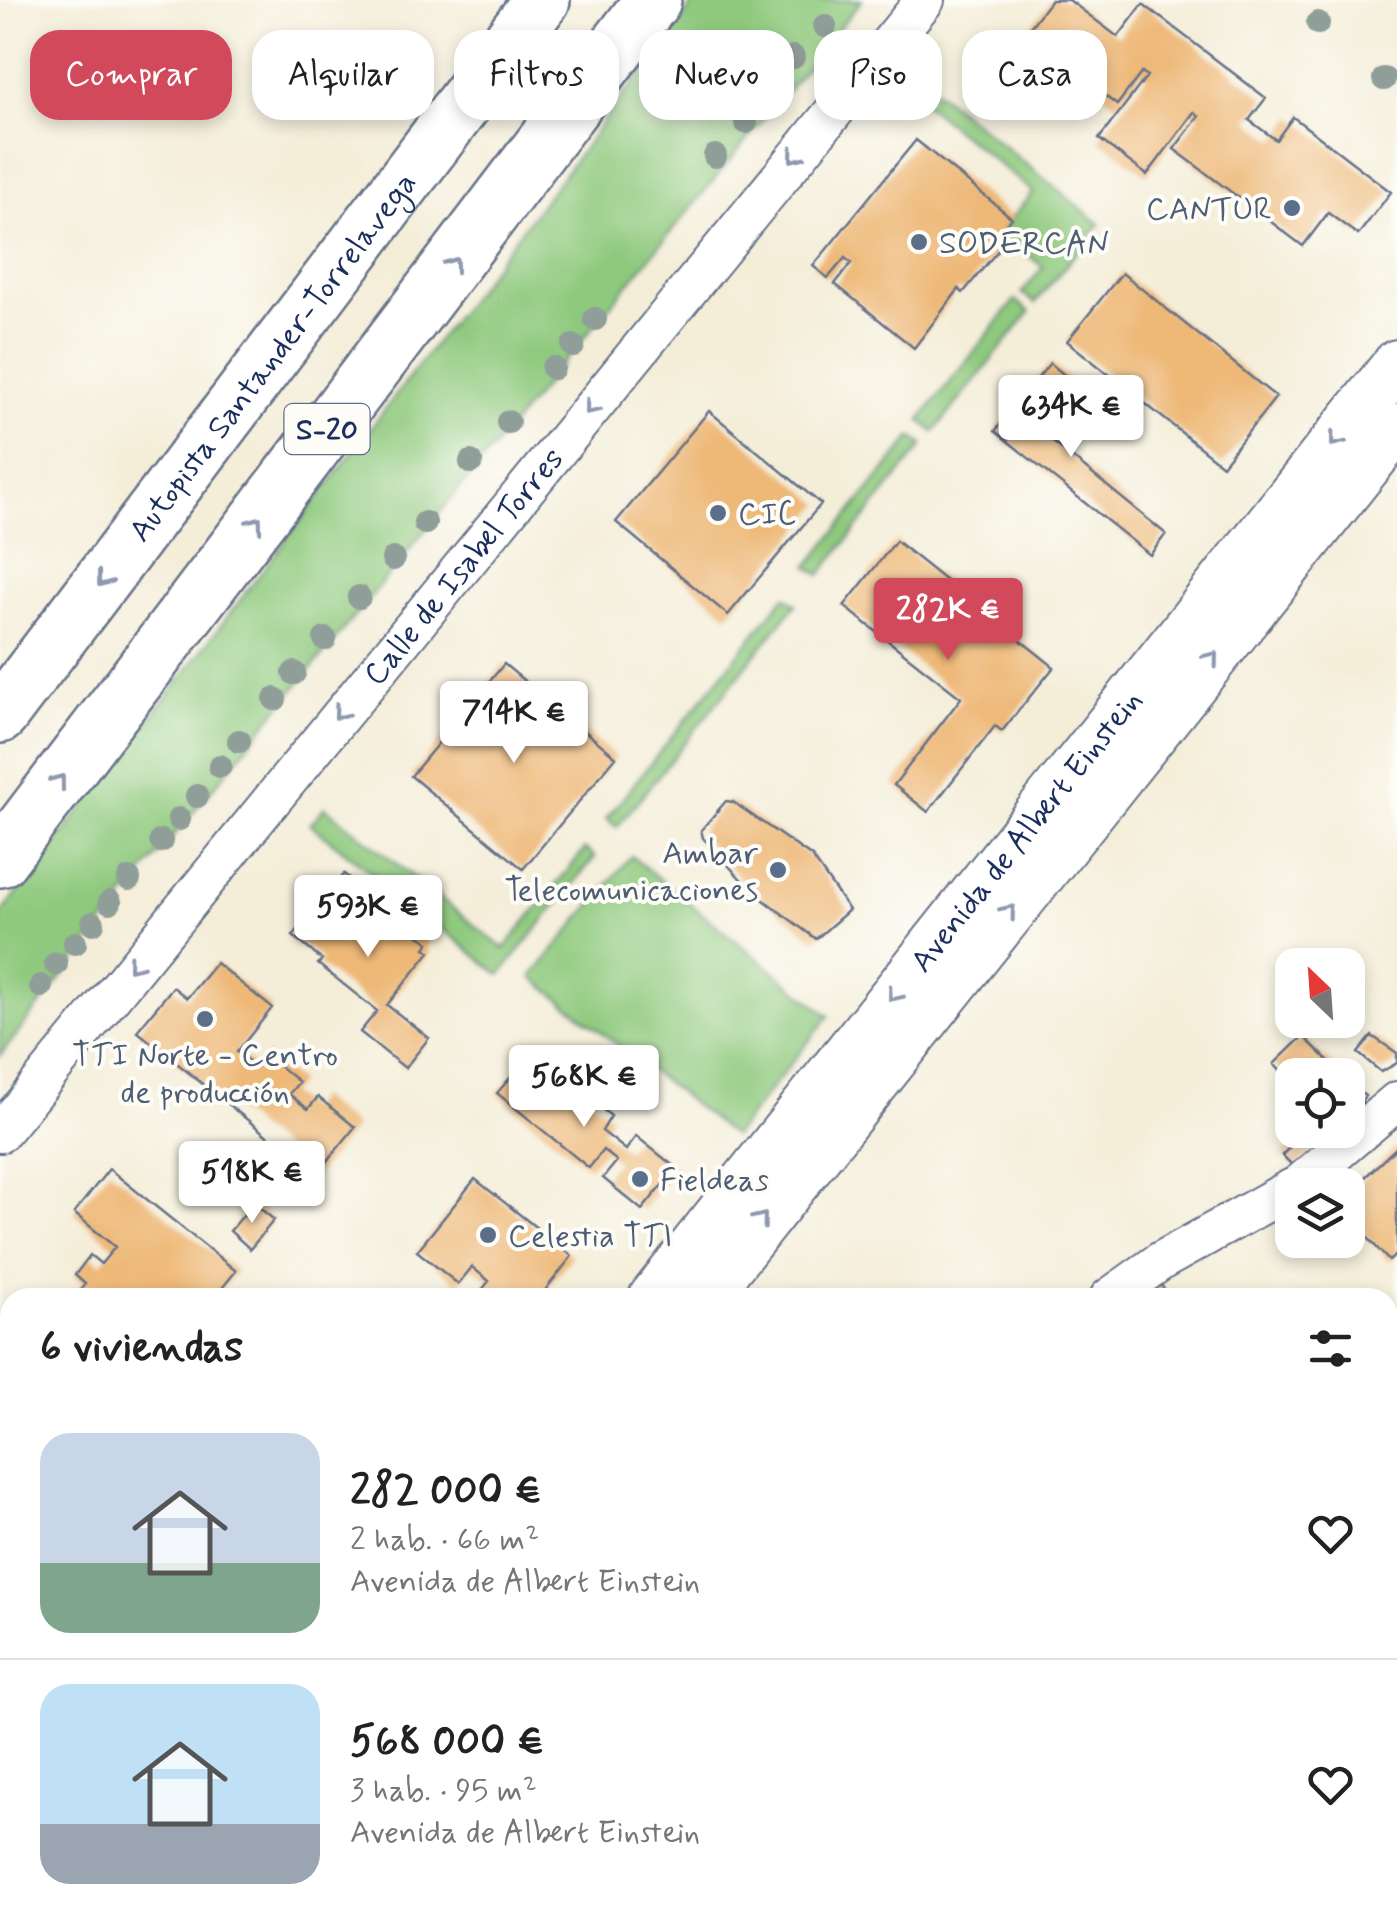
<!DOCTYPE html>
<html lang="es">
<head>
<meta charset="utf-8">
<style>
  body { margin:0; font-family:Mynerve,sans-serif; background:#f6f6f6; color:#222; height:100vh; display:flex; flex-direction:column; font-size:38px; white-space:nowrap }
  * { box-sizing:border-box; margin:0 }
  p { font-size:32px; color:#767676 }
  .icon { flex:none; width:55px; height:55px; fill:none; stroke:currentColor; stroke-width:2; stroke-linecap:round; stroke-linejoin:round }
  .map { position:relative; flex:1; overflow:hidden }
  .drawer { position:absolute; left:0px; top:1288px; width:1398px; height:642px; display:flex; flex-direction:column; background:#fff; border-radius:30px 30px 0 0; box-shadow:0 5px 15px #0003 }
  .drawer>* { flex:none }
  .top-card { position:absolute; left:30px; top:30px; width:1338px; height:90px; display:flex; gap:20px }
  .needle { width:65px; rotate:335deg }
  .tools { position:absolute; left:1275px; top:948px; display:grid; gap:20px }
  .tools a { display:grid; place-items:center; width:90px; height:90px; border-radius:20px; background:#fff; box-shadow:0 5px 15px #0003; font-size:50px }
  .price { position:absolute; translate:-50% -85px; padding:0 22px; border-radius:10px; background:#fff; color:#222; font-size:32px; line-height:65px; filter:drop-shadow(0 2px 5px #0008) }
  .price::after { content:''; position:absolute; left:50%; top:60px; width:30px; height:22px; margin-left:-15px; background:inherit; clip-path:polygon(0 0,100% 0,50% 100%) }
  .price.current { background:#d1495b; color:#fff }
  ul { padding:0; list-style:none }
  li { display:flex; align-items:center; gap:30px; height:250px; padding:0 40px }
  li+li { border-top:2px solid #e0e0e0 }
  li span { display:grid; place-items:center; flex:none; width:280px; height:200px; border-radius:30px; color:#555 }
  li>.icon { margin-inline-start:auto }
  span .icon { width:120px; height:120px; fill:#fffc; stroke-width:1 }
  li b { font-size:42px }
  h2 { display:flex; justify-content:space-between; align-items:center; height:120px; padding:0 40px; font-size:42px }
  .tag { padding:0 35px; border-radius:30px; background:#fff; box-shadow:0 5px 15px #0003; font-size:35px; line-height:90px }
  .tag.current { background:#d1495b; color:#fff }
  .map>svg:first-child { display:block }
</style>
</head>
<body>
<div class="map">
<svg width="1397" height="1928" viewBox="0 0 1397 1928">
  <rect width="100%" height="100%" fill="#fdfcf7"/>
  <filter id="ink" filterUnits="userSpaceOnUse"><feTurbulence type="fractalNoise" baseFrequency=".01" numOctaves="2"/><feDisplacementMap in="SourceGraphic" scale="20" xChannelSelector="R" yChannelSelector="G"/><feConvolveMatrix kernelMatrix="1 2 1 2 8 2 1 2 1" color-interpolation-filters="sRGB"/></filter>
  <filter id="wash" filterUnits="userSpaceOnUse"><feTurbulence type="fractalNoise" baseFrequency=".0048" numOctaves="4" result="noise"/><feDisplacementMap in="SourceGraphic" scale="40" xChannelSelector="R" yChannelSelector="G"/><feGaussianBlur stdDeviation="2.25" result="paint"/><feColorMatrix in="noise" values="0 0 0 0 0 0 0 0 0 0 0 0 0 0 0 0 0 1.4 0 .05"/><feComposite in="paint" operator="in"/></filter>
  <g filter="url(#wash)">
    <rect width="100%" height="100%" fill="#f4eed9"/>
    <!-- green -->
    <path fill="#8ec97d" stroke="#547c6e" stroke-width="2.5" d="M696,0h166l-714,867 -148,189v-140z
      M908,78l13,10 5,-5 174,141 -65,79 -13,-10 21,-26 -43,-35 33,-40 -131,-106z
      M1015,300l15,12 -96,120 -14,-12z
      M912,437l11,8 -103,130 -12,-9z
      M785,596l11,8 -179,223 -11,-8z
      M325,807l179,142 81,-100 10,8 -95,118 -190,-151z
      M631,856l198,160 -96,120 -201,-159z
      M0,1383l10,8v125l-10,-7z
      M213,1920h131l3,8h-140z
      M452,1920h165l4,8h-175z"/>
    <g id="blocks">
      <!-- building -->
      <path fill="#eeb877" d="M1051,0h18l49,37 25,-33 123,94 -17,22 27,20 17,-23 98,75 -33,43 -30,-22 -25,33 -129,-97 25,-33 -5,-4 -47,63 -48,-36 48,-63 -5,-4 -25,33 -93,-70z
        M916,140l96,78 -12,14 8,6 -45,55 -4,-4 -45,59 -79,-64 16,-21 -6,-5 -17,20 -15,-12z
        M1122,273l154,124 -54,68 -155,-124z
        M1050,363l23,19 -37,46 130,106 -16,21 -155,-124z
        M709,411l112,93 -93,111 -112,-93z
        M896,541l158,126 -52,64 -7,-5 -67,86 -34,-27 67,-87 -117,-92z
        M504,664l112,93 -93,112 -112,-93z
        M726,801l7,1 79,55 37,53 -33,29 -64,-48 -49,-53 -2,-8z
        M344,874l85,69 -4,5 5,4 -43,53 42,33 -24,30 -45,-36 17,-21 -59,-47 4,-4 -29,-24z
        M216,963l56,45 -35,44 19,15 10,-12 33,27 -10,12 19,15 10,-12 37,30 -39,48 -179,-144 36,-44 14,11z
        M1303,1036l36,35 -4,4h-43v8l-18,-19z
        M1372,1036l25,17v10l-16,9 -23,-19z
        M532,1053l79,63 -9,15 24,19 10,-14 40,32 -34,42 -39,-32 14,-17 -14,-11 -14,18 -92,-75z
        M1356,1090l9,6 -6,10 -9,-6z
        M1292,1117v13h45l-42,38 -13,-13 14,-14 -14,-14z
        M1397,1147v107l-8,7 -41,-45v-23z
        M109,1169l127,102 -22,27h-140l11,-14 -10,-9 15,-20 11,9 14,-17 -41,-34z
        M475,1179l97,77 -33,42h-63l13,-17 -17,-14 -14,17 -41,-33z
        M254,1203l20,17 -24,29 -20,-18z
        M1155,1279l11,12 -9,7h-25z"/>
    </g>
  </g>
  <g filter="url(#ink)">
    <use href="#blocks" fill-opacity="0" stroke="#677289" stroke-width="2.5"/>
    <g fill="none" stroke-linecap="round" stroke-linejoin="round">
      <defs>
        <g id="minor">
          <path id="s1" d="M0,1133l925,-1133"/>
          <path d="M1298,1185l99,-84"/>
          <path d="M1109,1298l52,-37 131,-73"/>
          <path d="M0,1725l10,7"/>
        </g>
        <g id="major">
          <path id="s2" d="M653,1298l744,-934"/>
          <path d="M703,1298l694,-870"/>
          <path d="M0,1544l10,7"/>
          <path d="M0,1592l10,7"/>
          <path d="M381,1920l6,8"/>
          <path d="M649,1920l3,8"/>
        </g>
        <g id="highway">
          <path id="s3" d="M0,715l542,-715"/>
          <path d="M0,859l653,-859"/>
        </g>
      </defs>
      <!-- minor casing -->
      <use href="#minor" stroke="#677289" stroke-width="42"/>
      <!-- major casing -->
      <use href="#major" stroke="#677289" stroke-width="52"/>
      <!-- highway casing -->
      <use href="#highway" stroke="#677289" stroke-width="60"/>
      <!-- minor -->
      <use href="#minor" stroke="#fff" stroke-width="38"/>
      <!-- major -->
      <use href="#major" stroke="#fff" stroke-width="48"/>
      <!-- highway -->
      <use href="#highway" stroke="#fff" stroke-width="55"/>
    </g>
    <!-- trees -->
    <g fill="#909e9a">
      <circle cx="1318" cy="23" r="12"/>
      <circle cx="825" cy="26" r="12"/>
      <circle cx="793" cy="57" r="12"/>
      <circle cx="1384" cy="79" r="12"/>
      <circle cx="776" cy="81" r="12"/>
      <circle cx="762" cy="102" r="12"/>
      <circle cx="746" cy="122" r="12"/>
      <circle cx="715" cy="156" r="12"/>
      <circle cx="595" cy="319" r="12"/>
      <circle cx="573" cy="346" r="12"/>
      <circle cx="553" cy="368" r="12"/>
      <circle cx="508" cy="422" r="12"/>
      <circle cx="471" cy="462" r="12"/>
      <circle cx="425" cy="523" r="12"/>
      <circle cx="393" cy="559" r="12"/>
      <circle cx="359" cy="597" r="12"/>
      <circle cx="325" cy="639" r="12"/>
      <circle cx="294" cy="673" r="12"/>
      <circle cx="275" cy="699" r="12"/>
      <circle cx="239" cy="741" r="12"/>
      <circle cx="220" cy="766" r="12"/>
      <circle cx="197" cy="796" r="12"/>
      <circle cx="179" cy="819" r="12"/>
      <circle cx="161" cy="841" r="12"/>
      <circle cx="129" cy="879" r="12"/>
      <circle cx="110" cy="902" r="12"/>
      <circle cx="93" cy="923" r="12"/>
      <circle cx="75" cy="943" r="12"/>
      <circle cx="56" cy="964" r="12"/>
      <circle cx="41" cy="986" r="12"/>
    </g>
    <!-- one-way arrows -->
    <defs><path id="oneway-chevron" d="M-2-3.5L2.5 0L-2 3.5" fill="none" stroke-width="1.6" stroke-linecap="round" stroke-linejoin="round" transform="scale(2.5)"/></defs>
    <g stroke="#8d97ae">
      <use href="#oneway-chevron" transform="translate(795 156) rotate(129)"/>
      <use href="#oneway-chevron" transform="translate(453 264) rotate(-53)"/>
      <use href="#oneway-chevron" transform="translate(591 408) rotate(129)"/>
      <use href="#oneway-chevron" transform="translate(1336 440) rotate(129)"/>
      <use href="#oneway-chevron" transform="translate(256 523) rotate(-53)"/>
      <use href="#oneway-chevron" transform="translate(103 580) rotate(127)"/>
      <use href="#oneway-chevron" transform="translate(1212 658) rotate(-51)"/>
      <use href="#oneway-chevron" transform="translate(340 713) rotate(130)"/>
      <use href="#oneway-chevron" transform="translate(59 781) rotate(-53)"/>
      <use href="#oneway-chevron" transform="translate(1009 911) rotate(-51)"/>
      <use href="#oneway-chevron" transform="translate(134 965) rotate(129)"/>
      <use href="#oneway-chevron" transform="translate(894 995) rotate(129)"/>
      <use href="#oneway-chevron" transform="translate(761 1219) rotate(-51)"/>
    </g>
  </g>
  <!-- markers -->
  <g fill="#5c6f8a" stroke="#fdfcf7" stroke-width="4">
    <circle cx="1292" cy="208" r="10"/>
    <circle cx="919" cy="242" r="10"/>
    <circle cx="718" cy="513" r="10"/>
    <circle cx="778" cy="870" r="10"/>
    <circle cx="205" cy="1019" r="10"/>
    <circle cx="640" cy="1179" r="10"/>
    <circle cx="488" cy="1235" r="10"/>
  </g>
  <g text-anchor="middle" stroke-width="8" stroke-linejoin="round" paint-order="stroke">
    <!-- shield labels -->
    <rect fill="#fdfcf7" stroke="#5f6c8c" stroke-width="2.5" x="284.5" y="404" width="85" height="50" rx="8"/>
    <g font-size="30" font-weight="bold" fill="#1b2f5e">
      <text x="327" y="439">S-20</text>
    </g>
    <!-- service labels -->
    <g font-size="32" fill="#4e5e75" stroke="#fdfcf7" text-anchor="start">
      <text x="1272" y="219" text-anchor="end">CANTUR</text>
      <text x="939" y="253">SODERCAN</text>
      <text x="738" y="524">CIC</text>
      <text x="758" y="863" text-anchor="end">Ambar<tspan x="758" dy="37">Telecomunicaciones</tspan></text>
      <text x="205" y="1065" text-anchor="middle">TTI Norte - Centro<tspan x="205" dy="37">de producción</tspan></text>
      <text x="660" y="1190">Fieldeas</text>
      <text x="508" y="1246">Celestia TTI</text>
    </g>
    <!-- street labels -->
    <g font-size="32" fill="#1b2f5e" stroke="#fdfcf7">
      <text dy="11" stroke="none"><textPath href="#s3" startOffset="450">Autopista Santander-Torrelavega</textPath></text>
      <text dy="11" stroke="none"><textPath href="#s1" startOffset="732">Calle de Isabel Torres</textPath></text>
      <text dy="11" stroke="none"><textPath href="#s2" startOffset="598">Avenida de Albert Einstein</textPath></text>
    </g>
  </g>
</svg>
<div class="tools">
<a><svg class="needle" viewBox="-14 -14 28 28"><path d="M0-13l5 13h-10z" fill="#e53935"/><path d="M0 13l5-13h-10z" fill="#767676"/></svg></a>
<a><svg class="icon" aria-label="locate" viewBox="0 0 24 24"><circle cx="12" cy="12" r="6"/><path d="M12 2v4M12 18v4M2 12h4M18 12h4"/></svg></a>
<a><svg class="icon" aria-label="layers" viewBox="0 0 24 24"><path d="M12 4l9 5-9 5-9-5zM3 14l9 5 9-5"/></svg></a>
</div>
<b class="price" style="left:1071px;top:460px">634K €</b>
<b class="price current" style="left:948px;top:663px">282K €</b>
<b class="price" style="left:514px;top:766px">714K €</b>
<b class="price" style="left:368px;top:960px">593K €</b>
<b class="price" style="left:584px;top:1130px">568K €</b>
<b class="price" style="left:252px;top:1226px">518K €</b>
<div class="top-card">
<a class="tag current">Comprar</a>
<a class="tag">Alquilar</a>
<a class="tag">Filtros</a>
<a class="tag">Nuevo</a>
<a class="tag">Piso</a>
<a class="tag">Casa</a>
</div>
<section class="drawer">
<h2>6 viviendas<svg class="icon" aria-label="filters" viewBox="0 0 24 24"><path d="M4 7h16M4 17h16"/><circle cx="9" cy="7" r="2"/><circle cx="15" cy="17" r="2"/></svg></h2>
<ul>
<li><span style="background:linear-gradient(#c9d6e8 65%,#7fa58c 0)"><svg class="icon" aria-label="home" viewBox="0 0 24 24"><path d="M3 11l9-7 9 7M6 9v11h12V9"/></svg></span><div><b>282 000 €</b><p>2 hab. · 66 m²</p><p>Avenida de Albert Einstein</p></div><svg class="icon" aria-label="heart" viewBox="0 0 24 24"><path d="M12 20l-8-8c-3-5 5-10 8-4 3-6 11-1 8 4z"/></svg></li>
<li><span style="background:linear-gradient(#bfe0f5 70%,#9aa5b1 0)"><svg class="icon" aria-label="home" viewBox="0 0 24 24"><path d="M3 11l9-7 9 7M6 9v11h12V9"/></svg></span><div><b>568 000 €</b><p>3 hab. · 95 m²</p><p>Avenida de Albert Einstein</p></div><svg class="icon" aria-label="heart" viewBox="0 0 24 24"><path d="M12 20l-8-8c-3-5 5-10 8-4 3-6 11-1 8 4z"/></svg></li>
</ul>
</section>
</div>
</body>
</html>
